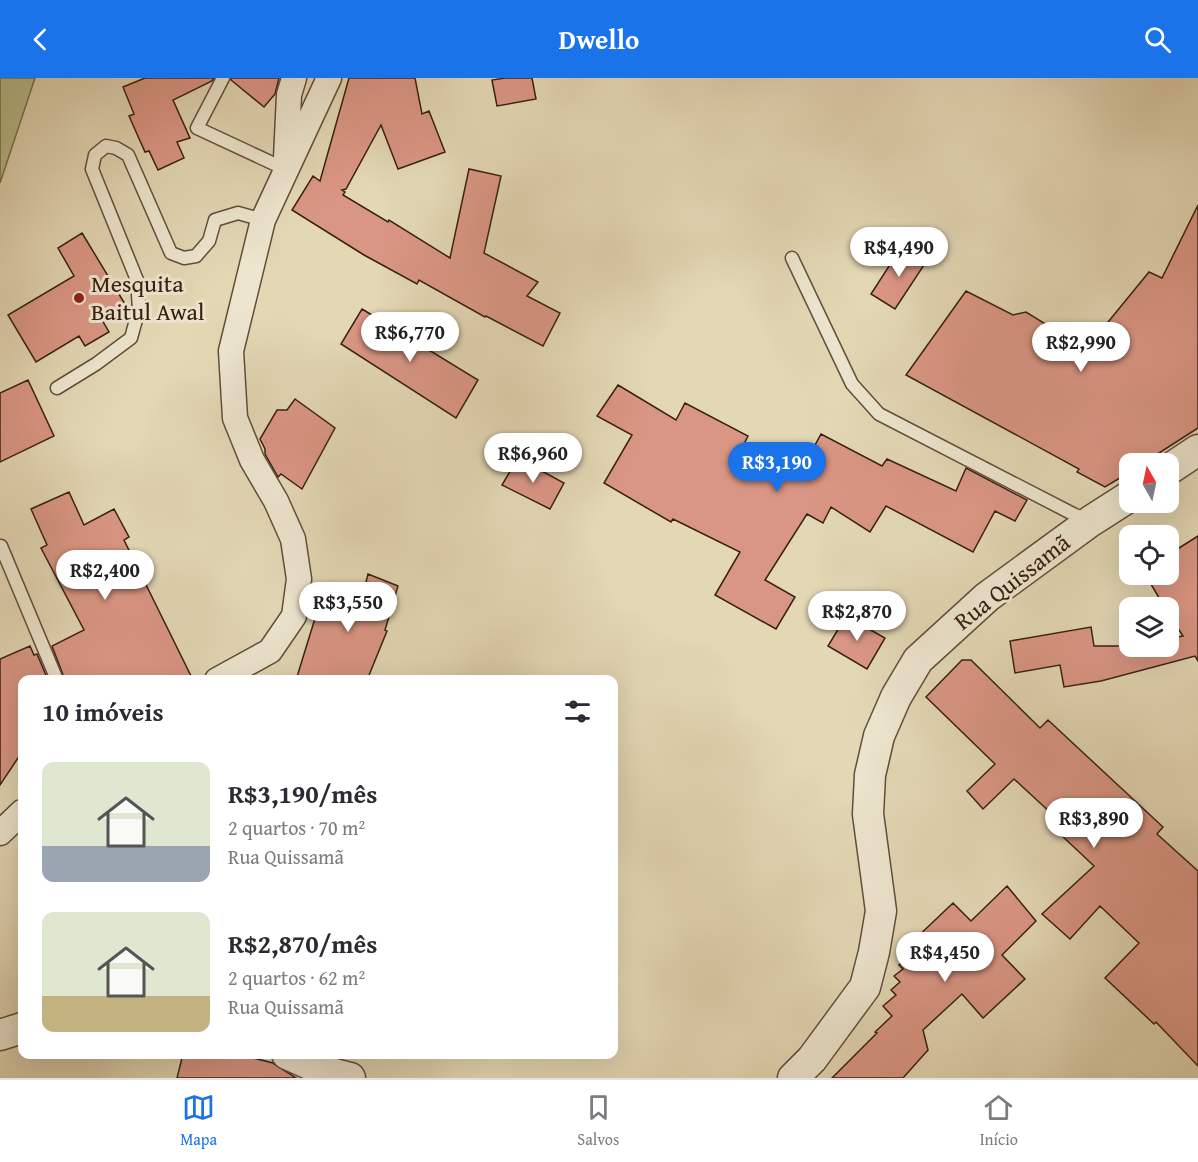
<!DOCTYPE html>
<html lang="pt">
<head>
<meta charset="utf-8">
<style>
  body { margin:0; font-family:"Gentium Book Plus",serif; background:#f7f7f7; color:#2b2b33; height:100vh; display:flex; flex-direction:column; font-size:22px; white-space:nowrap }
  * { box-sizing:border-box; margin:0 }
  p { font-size:20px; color:#7c7c81 }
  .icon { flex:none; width:33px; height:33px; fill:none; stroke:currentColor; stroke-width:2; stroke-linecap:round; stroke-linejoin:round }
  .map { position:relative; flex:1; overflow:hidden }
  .details { position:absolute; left:18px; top:597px; width:600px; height:384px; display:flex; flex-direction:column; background:#fff; border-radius:12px; box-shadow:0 6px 24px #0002 }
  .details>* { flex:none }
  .needle { width:39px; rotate:351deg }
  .controls { position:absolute; left:1119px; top:375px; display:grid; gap:12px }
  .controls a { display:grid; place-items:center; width:60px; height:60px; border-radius:12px; background:#fff; box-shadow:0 6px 24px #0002; font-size:30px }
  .price { position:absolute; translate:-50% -51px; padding:0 14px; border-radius:21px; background:#fff; color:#222; font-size:20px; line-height:39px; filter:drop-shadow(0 2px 3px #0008) }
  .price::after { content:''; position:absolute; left:50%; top:36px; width:18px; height:14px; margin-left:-9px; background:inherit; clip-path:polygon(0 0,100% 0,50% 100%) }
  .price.active { background:#1a73e8; color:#fff }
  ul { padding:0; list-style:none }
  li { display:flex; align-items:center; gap:18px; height:150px; padding:0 24px }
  li span { display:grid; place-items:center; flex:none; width:168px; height:120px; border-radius:12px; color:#555 }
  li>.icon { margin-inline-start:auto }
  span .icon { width:72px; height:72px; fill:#fffc; stroke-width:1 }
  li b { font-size:26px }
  h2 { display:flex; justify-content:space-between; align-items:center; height:72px; padding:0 24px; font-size:26px }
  header { display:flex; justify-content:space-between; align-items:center; height:78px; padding:0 24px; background:#1a73e8; color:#fff; font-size:27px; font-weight:700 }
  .menu { display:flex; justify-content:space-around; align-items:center; height:84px; border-top:2px solid #e1e1e2; background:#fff; font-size:16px; color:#7c7c81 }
  .menu a { display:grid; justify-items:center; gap:3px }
  .menu .active { color:#1a73e8 }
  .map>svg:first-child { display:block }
</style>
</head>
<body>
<header><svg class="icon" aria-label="back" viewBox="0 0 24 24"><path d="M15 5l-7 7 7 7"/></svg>Dwello<svg class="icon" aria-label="search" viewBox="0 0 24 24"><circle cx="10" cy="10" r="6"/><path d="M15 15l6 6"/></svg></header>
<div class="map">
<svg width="1198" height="1000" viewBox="0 0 1198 1000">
  <rect width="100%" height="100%" fill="#e3d7b4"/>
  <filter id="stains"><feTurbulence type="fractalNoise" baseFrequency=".00333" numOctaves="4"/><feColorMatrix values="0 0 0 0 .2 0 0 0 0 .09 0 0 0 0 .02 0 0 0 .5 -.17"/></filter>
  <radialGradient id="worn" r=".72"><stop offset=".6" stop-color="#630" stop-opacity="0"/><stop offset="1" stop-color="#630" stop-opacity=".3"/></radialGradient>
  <!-- green -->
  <path fill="#b6be8b" stroke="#766f4f" stroke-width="1.5" d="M0,0h35l-35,105z"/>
  <!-- building -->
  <path fill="#da9684" stroke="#372013" stroke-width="1.5" d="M145,0h69l-2,3 -39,19 17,38 -13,4 7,16 -26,12 -9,-19 -4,1 -16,-36 5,-2 -11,-27z
    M231,0h48l-4,16 -11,13 -33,-27z
    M349,0h66l7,36 7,-3 16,41 -47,17 -17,-44 -35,64 -4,1 3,2 -2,3 45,27 1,-2 61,38 19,-89 32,7 -17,77 54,29 -11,14 33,17 -17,33 -57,-30 -1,1 -66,-37 -2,4 -53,-29 -72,-45 21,-34 7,5z
    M505,0h27l4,21 -39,7 -5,-26z
    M1198,127v223l-56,36h-12v8l-25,15 -28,-15 2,-3 -173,-94 60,-84 47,24 13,-3 60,37 63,-77 13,6z
    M82,155l43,71 -24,14 8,14 -24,14 -6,-10 -43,26 -28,-47 66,-39 -16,-28z
    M902,168l24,16 -31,47 -24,-15z
    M362,231l116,71 -22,38 -115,-74z
    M28,302l26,56 -54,26v-69z
    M618,307l58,35 9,-17 63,33 -3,6 56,29 20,-37 61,32 5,-7 69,32 10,-23 61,32 -12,21 -20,-10 -22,41 -87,-46 -16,26 -39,-25 -8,16 -16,-9 -42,66 30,17 -19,32 -61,-34 25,-43 -67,-33 -2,3 -67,-39 28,-48 -35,-19z
    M295,321l40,29 -33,61 -21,-15 -3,3 -13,-23v-5l-5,-10 17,-29h10z
    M518,380l46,25 -14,26 -48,-24z
    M69,414l15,33 30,-16 15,28 -5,3 69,140h-128l-13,-34 32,-16 -43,-82 6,-3 -16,-36z
    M1198,458v125l-3,-5 -94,25 -37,6 -4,-22 -45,8 -5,-32 81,-14 3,19h74v-7l15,-3 -15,-23v-5h-3l-20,-34h23v-19z
    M368,496l30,12 -13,44 2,1 -20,49h-71l29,-94 37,12z
    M846,538l39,22 -18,31 -39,-23z
    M30,568l4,9 3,-1 11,26h-26v72l-22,33v-126z
    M962,582h9l69,68 8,-8 115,107 -6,7 41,37v195l-42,-44 -2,2 -49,-46 34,-35 -39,-37 -30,33 -28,-25 52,-48 -34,-32 6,-7 -52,-48 -31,30 -16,-18 28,-27 -69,-67z
    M1007,808l29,35 -34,34 23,24 -42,39 -21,-24 -39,36 5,20 -25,28h-71l45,-45 -2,-1 17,-16 -9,-10 13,-11 -5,-5 9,-8 -6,-6 9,-7 -4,-4 19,-17 -6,-6 41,-39 18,18z
    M183,976h55l35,9 23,15h-119z"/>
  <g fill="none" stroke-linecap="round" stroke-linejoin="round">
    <defs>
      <path id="service" d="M223,0l-26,50 88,41
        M792,180l60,126 27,30 196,101 15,5
        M57,310l39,-24 35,-26 8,-29 -2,-29 -45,-111 3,-14 11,-9 10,2 12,7 43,98 13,5 12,-2 13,-15 6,-21 23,-7 25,7
        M1,468l56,134"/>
      <path id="minor" d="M286,80l3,-63 5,-17
        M217,602l53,-29 24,-35 5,-37 -6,-40 -17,-38 -24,-41 -17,-42 -4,-67 32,-131 66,-142
        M0,755l22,-21"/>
      <path id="tertiary" d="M1168,392l30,-20
        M0,957l22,-7
        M287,976l40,18 23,6
        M793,1000l19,-19 53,-72 9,-35 7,-41 -13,-97 2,-39 9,-39 17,-39 22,-37 69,-63 104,-76 39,-25"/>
    </defs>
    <!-- service casing -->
    <use href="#service" stroke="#624e3b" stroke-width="15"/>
    <!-- minor casing -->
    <use href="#minor" stroke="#624e3b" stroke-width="27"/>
    <!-- tertiary casing -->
    <use href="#tertiary" stroke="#624e3b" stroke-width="33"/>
    <!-- service -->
    <use href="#service" stroke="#ede5ce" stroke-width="12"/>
    <!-- minor -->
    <use href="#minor" stroke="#ede5ce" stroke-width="24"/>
    <!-- tertiary -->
    <use href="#tertiary" stroke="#ede5ce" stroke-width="30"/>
  </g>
  <!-- markers -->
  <circle fill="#8f2418" stroke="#ede5ce" stroke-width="2" cx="79" cy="220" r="6"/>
  <g text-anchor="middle" stroke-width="6" stroke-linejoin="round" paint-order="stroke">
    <!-- poi labels -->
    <g font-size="24" fill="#372013" stroke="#ede5ce" text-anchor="start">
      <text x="91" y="214">Mesquita<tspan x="91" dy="28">Baitul Awal</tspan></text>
    </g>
    <!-- street labels -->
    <g font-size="24" fill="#372013" stroke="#ede5ce">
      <text transform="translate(1012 504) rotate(-38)" y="8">Rua Quissamã</text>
    </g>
  </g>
  <rect width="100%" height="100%" filter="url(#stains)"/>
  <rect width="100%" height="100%" fill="url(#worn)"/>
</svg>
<div class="controls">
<a><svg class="needle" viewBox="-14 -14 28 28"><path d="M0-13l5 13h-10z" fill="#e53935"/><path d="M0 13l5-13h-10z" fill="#7c7c81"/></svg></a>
<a><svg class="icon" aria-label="locate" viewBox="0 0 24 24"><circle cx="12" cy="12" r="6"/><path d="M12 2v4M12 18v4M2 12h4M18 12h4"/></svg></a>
<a><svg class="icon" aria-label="layers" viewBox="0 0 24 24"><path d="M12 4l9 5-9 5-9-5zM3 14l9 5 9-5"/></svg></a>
</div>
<b class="price" style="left:899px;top:200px">R$4,490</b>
<b class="price" style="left:410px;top:285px">R$6,770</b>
<b class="price" style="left:1081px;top:295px">R$2,990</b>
<b class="price" style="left:533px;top:406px">R$6,960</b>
<b class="price active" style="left:777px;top:415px">R$3,190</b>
<b class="price" style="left:105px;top:523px">R$2,400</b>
<b class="price" style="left:348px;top:555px">R$3,550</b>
<b class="price" style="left:857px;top:564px">R$2,870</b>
<b class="price" style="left:1094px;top:771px">R$3,890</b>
<b class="price" style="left:945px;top:905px">R$4,450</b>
<section class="details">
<h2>10 imóveis<svg class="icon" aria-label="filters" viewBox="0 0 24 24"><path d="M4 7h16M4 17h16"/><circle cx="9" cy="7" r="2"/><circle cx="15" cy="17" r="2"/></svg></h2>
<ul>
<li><span style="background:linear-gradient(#dfe7d0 70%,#9aa5b1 0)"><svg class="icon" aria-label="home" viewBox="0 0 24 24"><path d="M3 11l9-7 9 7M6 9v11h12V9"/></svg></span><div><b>R$3,190/mês</b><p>2 quartos · 70 m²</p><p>Rua Quissamã</p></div></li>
<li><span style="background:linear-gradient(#dfe7d0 70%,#c2b280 0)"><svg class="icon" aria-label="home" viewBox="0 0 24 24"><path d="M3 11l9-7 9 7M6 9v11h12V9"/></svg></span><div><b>R$2,870/mês</b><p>2 quartos · 62 m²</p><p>Rua Quissamã</p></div></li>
</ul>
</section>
</div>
<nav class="menu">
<a class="active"><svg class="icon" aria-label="map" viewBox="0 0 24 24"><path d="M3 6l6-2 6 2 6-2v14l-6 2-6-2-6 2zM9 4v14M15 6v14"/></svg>Mapa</a>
<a><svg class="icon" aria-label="saved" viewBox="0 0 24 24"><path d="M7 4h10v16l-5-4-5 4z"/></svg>Salvos</a>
<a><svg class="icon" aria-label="home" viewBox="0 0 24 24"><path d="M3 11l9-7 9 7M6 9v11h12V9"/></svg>Início</a>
</nav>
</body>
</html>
